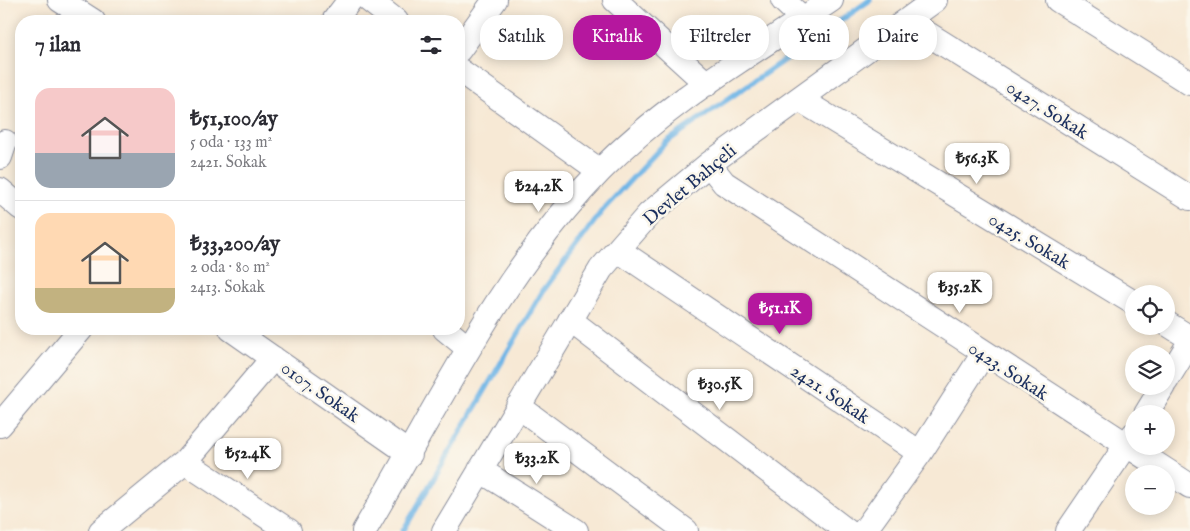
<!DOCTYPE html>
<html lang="tr">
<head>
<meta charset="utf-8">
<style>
  body { margin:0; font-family:"IM FELL English",serif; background:#f2f2f3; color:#2b2b33; height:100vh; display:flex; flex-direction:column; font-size:19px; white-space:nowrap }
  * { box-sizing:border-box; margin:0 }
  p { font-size:16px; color:#7c7c81 }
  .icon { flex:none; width:28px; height:28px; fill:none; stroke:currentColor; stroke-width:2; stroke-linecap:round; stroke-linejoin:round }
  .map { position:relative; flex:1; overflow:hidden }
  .drawer { position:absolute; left:15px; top:15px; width:450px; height:320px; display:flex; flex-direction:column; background:#fff; border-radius:20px; box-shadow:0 2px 12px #0003 }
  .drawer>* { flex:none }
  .banner { position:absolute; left:480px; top:15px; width:475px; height:45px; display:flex; gap:10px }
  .controls { position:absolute; left:1125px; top:285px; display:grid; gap:10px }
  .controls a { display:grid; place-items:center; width:50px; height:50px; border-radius:50%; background:#fff; box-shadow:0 2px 12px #0003; font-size:25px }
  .price { position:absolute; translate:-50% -42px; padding:0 11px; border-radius:10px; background:#fff; color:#222; font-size:16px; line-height:32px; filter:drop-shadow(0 1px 2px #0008) }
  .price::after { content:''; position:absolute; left:50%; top:30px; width:15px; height:11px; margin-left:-8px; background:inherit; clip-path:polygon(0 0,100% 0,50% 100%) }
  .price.active { background:#b5179e; color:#fff }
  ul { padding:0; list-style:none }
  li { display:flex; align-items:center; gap:15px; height:125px; padding:0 20px }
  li+li { border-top:1px solid #e1e1e2 }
  li span { display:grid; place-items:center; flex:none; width:140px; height:100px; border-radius:15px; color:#555 }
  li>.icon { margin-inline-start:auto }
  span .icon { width:60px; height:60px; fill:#fffc; stroke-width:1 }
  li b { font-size:21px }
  h2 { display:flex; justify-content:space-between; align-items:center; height:60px; padding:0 20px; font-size:21px }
  .chip { padding:0 18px; border-radius:20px; background:#fff; box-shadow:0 2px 12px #0003; font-size:18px; line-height:45px }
  .chip.active { background:#b5179e; color:#fff }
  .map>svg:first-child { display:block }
</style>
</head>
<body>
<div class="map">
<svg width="1190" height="531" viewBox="0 0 1190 531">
  <rect width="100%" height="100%" fill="#fbf7ec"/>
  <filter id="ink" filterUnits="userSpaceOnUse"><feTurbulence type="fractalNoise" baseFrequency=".02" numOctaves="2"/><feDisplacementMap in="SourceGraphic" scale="10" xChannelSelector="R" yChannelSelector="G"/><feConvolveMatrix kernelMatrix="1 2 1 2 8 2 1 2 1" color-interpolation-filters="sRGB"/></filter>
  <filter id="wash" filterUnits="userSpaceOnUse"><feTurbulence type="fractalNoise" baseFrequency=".0096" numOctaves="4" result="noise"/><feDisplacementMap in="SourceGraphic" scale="20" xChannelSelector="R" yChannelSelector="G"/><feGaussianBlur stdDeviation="1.12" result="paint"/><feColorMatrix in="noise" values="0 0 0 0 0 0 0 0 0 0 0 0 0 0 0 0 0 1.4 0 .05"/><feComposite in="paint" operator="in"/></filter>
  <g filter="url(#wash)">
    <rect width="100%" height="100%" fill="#f7e9d5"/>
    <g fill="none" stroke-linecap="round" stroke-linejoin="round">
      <!-- stream -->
      <path stroke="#6fb5e6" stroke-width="5.5" d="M403,531l140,-240 59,-80 63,-68 205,-143"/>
    </g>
  </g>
  <g filter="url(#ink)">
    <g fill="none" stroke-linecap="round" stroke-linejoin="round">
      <defs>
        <path id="minor" d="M60,0l33,21
          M369,0l27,21
          M615,0l92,84
          M783,0l20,19
          M1058,0l132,83
          M334,21l16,-21
          M907,21l283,177
          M459,50l36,-50
          M459,70l141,101
          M799,99l335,204
          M0,157l5,-15
          M709,164l15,19 466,303
          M0,190l21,18
          M618,250l302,203
          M570,320l277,211
          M1166,323l24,15
          M231,329l179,125
          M445,329l23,19
          M1166,381l24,-39
          M518,406l168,125
          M1146,414l17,-28
          M0,425l81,-96
          M185,462l104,69
          M480,470l96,61
          M101,531l84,-69 88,-104
          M364,531c73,-123 135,-256 236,-360 67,-69 152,-117 231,-171
          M444,531l157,-262 48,-55 60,-50 226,-164
          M864,531l56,-78 64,-100
          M1068,531l66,-97"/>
      </defs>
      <!-- minor casing -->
      <use href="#minor" stroke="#898c9a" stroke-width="26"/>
      <!-- minor -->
      <use href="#minor" stroke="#fff" stroke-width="24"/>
    </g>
  </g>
  <g text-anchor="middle" stroke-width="5" stroke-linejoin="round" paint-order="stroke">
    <!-- street labels -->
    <g font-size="19" fill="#1b2f5e" stroke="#fbf7ec">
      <text transform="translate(1048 109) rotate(32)" y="7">0427. Sokak</text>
      <text transform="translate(689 184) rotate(-40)" y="7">Devlet Bahçeli</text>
      <text transform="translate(1030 240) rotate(31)" y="7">0425. Sokak</text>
      <text transform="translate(1009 370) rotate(33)" y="7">0423. Sokak</text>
      <text transform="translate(321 391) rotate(35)" y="7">0107. Sokak</text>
      <text transform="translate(831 393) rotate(34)" y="7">2421. Sokak</text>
    </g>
  </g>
</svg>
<div class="controls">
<a><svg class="icon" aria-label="locate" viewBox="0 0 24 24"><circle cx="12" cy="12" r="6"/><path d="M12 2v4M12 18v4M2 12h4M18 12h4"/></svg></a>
<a><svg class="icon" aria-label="layers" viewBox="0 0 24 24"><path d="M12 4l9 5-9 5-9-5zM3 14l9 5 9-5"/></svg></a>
<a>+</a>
<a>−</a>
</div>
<b class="price" style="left:977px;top:185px">₺56.3K</b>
<b class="price" style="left:539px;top:213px">₺24.2K</b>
<b class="price" style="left:960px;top:314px">₺35.2K</b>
<b class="price active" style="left:780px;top:335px">₺51.1K</b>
<b class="price" style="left:720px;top:411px">₺30.5K</b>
<b class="price" style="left:248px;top:480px">₺52.4K</b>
<b class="price" style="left:537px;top:485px">₺33.2K</b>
<div class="banner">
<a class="chip">Satılık</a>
<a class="chip active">Kiralık</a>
<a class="chip">Filtreler</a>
<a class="chip">Yeni</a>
<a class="chip">Daire</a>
</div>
<section class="drawer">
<h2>7 ilan<svg class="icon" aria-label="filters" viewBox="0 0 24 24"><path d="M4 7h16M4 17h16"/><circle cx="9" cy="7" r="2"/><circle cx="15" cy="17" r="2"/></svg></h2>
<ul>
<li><span style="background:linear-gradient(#f6c9c9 65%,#9aa5b1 0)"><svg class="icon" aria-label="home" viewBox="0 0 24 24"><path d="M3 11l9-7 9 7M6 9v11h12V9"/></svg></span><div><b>₺51,100/ay</b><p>5 oda · 133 m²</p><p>2421. Sokak</p></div></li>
<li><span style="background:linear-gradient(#ffd9b3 75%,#c2b280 0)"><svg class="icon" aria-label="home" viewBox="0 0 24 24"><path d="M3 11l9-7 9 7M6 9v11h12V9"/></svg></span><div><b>₺33,200/ay</b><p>2 oda · 80 m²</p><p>2413. Sokak</p></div></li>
</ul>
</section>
</div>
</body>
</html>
